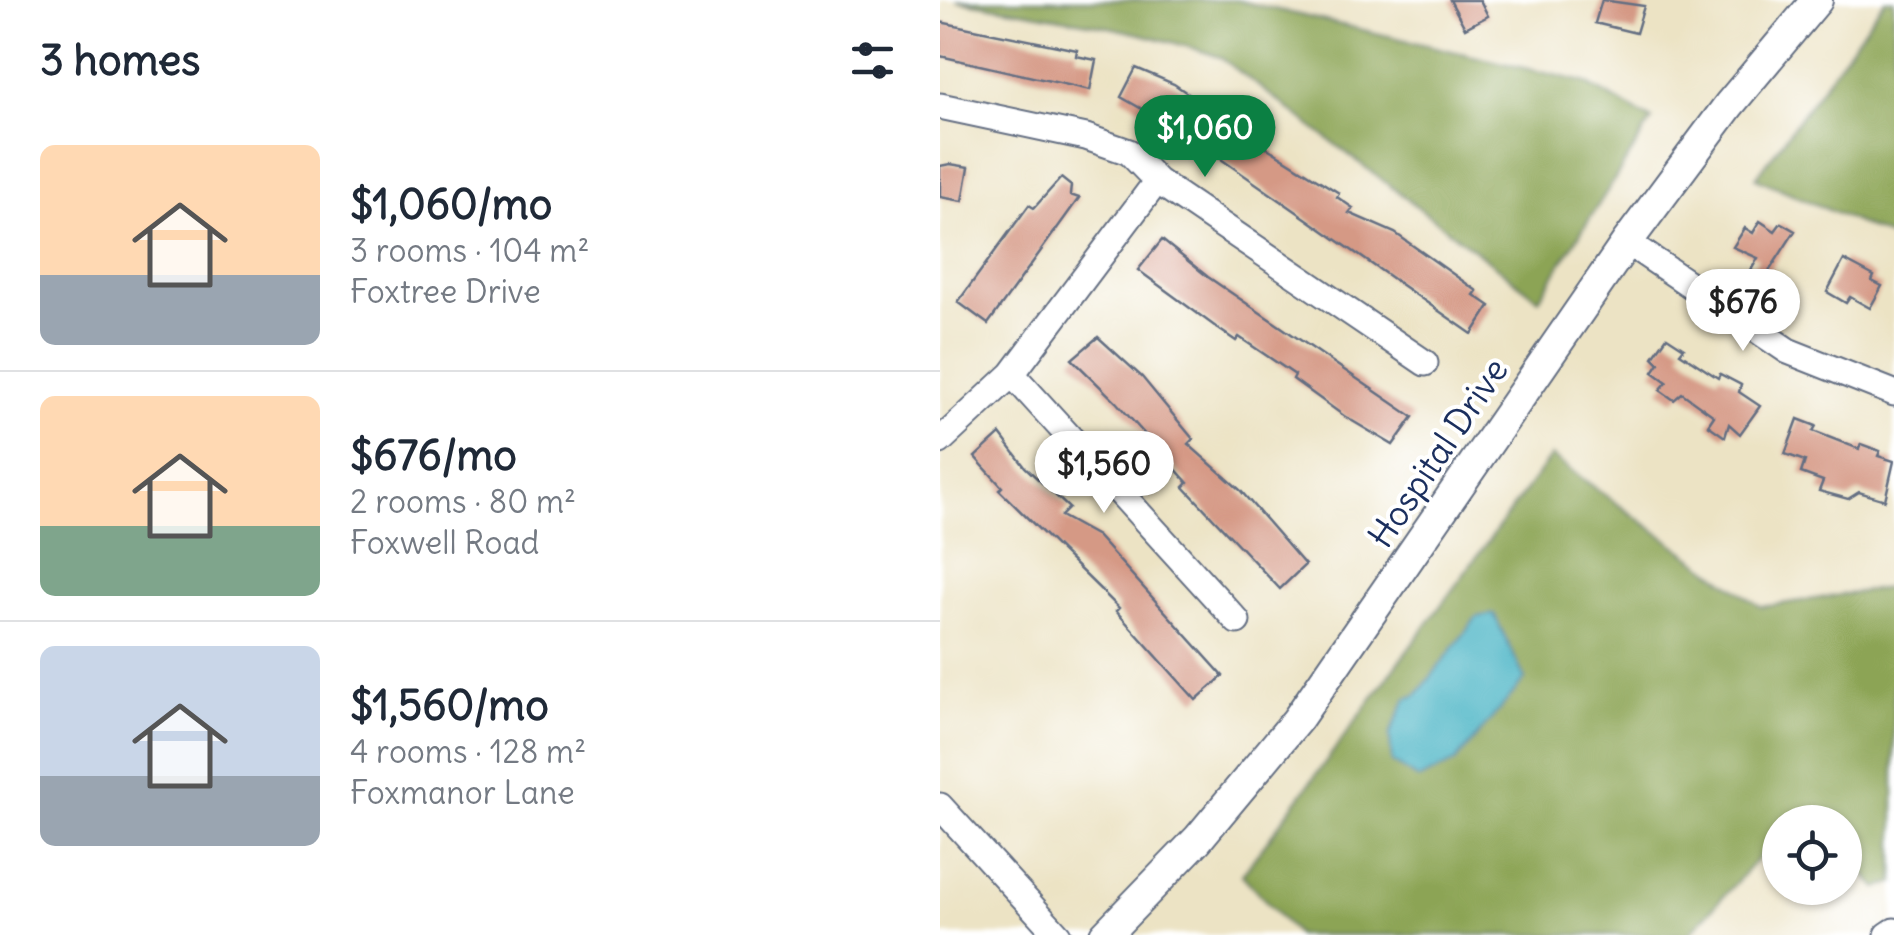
<!DOCTYPE html>
<html lang="en">
<head>
<meta charset="utf-8">
<style>
  body { margin:0; font-family:Delius,sans-serif; background:#f6f6f7; color:#1f2937; height:100vh; display:flex; flex-direction:column; font-size:38px; white-space:nowrap }
  * { box-sizing:border-box; margin:0 }
  p { font-size:32px; color:#747a83 }
  .icon { flex:none; width:55px; height:55px; fill:none; stroke:currentColor; stroke-width:2; stroke-linecap:round; stroke-linejoin:round }
  .map { position:relative; flex:1; overflow:hidden }
  .sheet { display:flex; flex-direction:column; background:#fff; width:940px }
  .sheet>* { flex:none }
  .fabs { position:absolute; left:822px; top:805px; display:grid; gap:20px }
  .fabs a { display:grid; place-items:center; width:100px; height:100px; border-radius:50%; background:#fff; box-shadow:0 2px 8px #0004; font-size:50px }
  .price { position:absolute; translate:-50% -85px; padding:0 22px; border-radius:35px; background:#fff; color:#222; font-size:32px; line-height:65px; filter:drop-shadow(0 2px 5px #0008) }
  .price::after { content:''; position:absolute; left:50%; top:60px; width:30px; height:22px; margin-left:-15px; background:inherit; clip-path:polygon(0 0,100% 0,50% 100%) }
  .price.active { background:#0b8043; color:#fff }
  ul { padding:0; list-style:none }
  li { display:flex; align-items:center; gap:30px; height:250px; padding:0 40px }
  li+li { border-top:2px solid #e0e1e3 }
  li span { display:grid; place-items:center; flex:none; width:280px; height:200px; border-radius:15px; color:#555 }
  li>.icon { margin-inline-start:auto }
  span .icon { width:120px; height:120px; fill:#fffc; stroke-width:1 }
  li b { font-size:42px }
  h2 { display:flex; justify-content:space-between; align-items:center; height:120px; padding:0 40px; font-size:42px }
  main { display:flex; flex:1; min-height:0 }
  .map>svg:first-child { display:block }
</style>
</head>
<body>
<main>
<section class="sheet">
<h2>3 homes<svg class="icon" aria-label="filters" viewBox="0 0 24 24"><path d="M4 7h16M4 17h16"/><circle cx="9" cy="7" r="2"/><circle cx="15" cy="17" r="2"/></svg></h2>
<ul>
<li><span style="background:linear-gradient(#ffd9b3 65%,#9aa5b1 0)"><svg class="icon" aria-label="home" viewBox="0 0 24 24"><path d="M3 11l9-7 9 7M6 9v11h12V9"/></svg></span><div><b>$1,060/mo</b><p>3 rooms · 104 m²</p><p>Foxtree Drive</p></div></li>
<li><span style="background:linear-gradient(#ffd9b3 65%,#7fa58c 0)"><svg class="icon" aria-label="home" viewBox="0 0 24 24"><path d="M3 11l9-7 9 7M6 9v11h12V9"/></svg></span><div><b>$676/mo</b><p>2 rooms · 80 m²</p><p>Foxwell Road</p></div></li>
<li><span style="background:linear-gradient(#c9d6e8 65%,#9aa5b1 0)"><svg class="icon" aria-label="home" viewBox="0 0 24 24"><path d="M3 11l9-7 9 7M6 9v11h12V9"/></svg></span><div><b>$1,560/mo</b><p>4 rooms · 128 m²</p><p>Foxmanor Lane</p></div></li>
</ul>
</section>
<div class="map">
<svg width="954" height="935" viewBox="0 0 954 935">
  <rect width="100%" height="100%" fill="#fff"/>
  <filter id="ink" filterUnits="userSpaceOnUse"><feTurbulence type="fractalNoise" baseFrequency=".01" numOctaves="2"/><feDisplacementMap in="SourceGraphic" scale="20" xChannelSelector="R" yChannelSelector="G"/><feConvolveMatrix kernelMatrix="1 2 1 2 8 2 1 2 1" color-interpolation-filters="sRGB"/></filter>
  <filter id="wash" filterUnits="userSpaceOnUse"><feTurbulence type="fractalNoise" baseFrequency=".0048" numOctaves="4" result="noise"/><feDisplacementMap in="SourceGraphic" scale="40" xChannelSelector="R" yChannelSelector="G"/><feGaussianBlur stdDeviation="2.25" result="paint"/><feColorMatrix in="noise" values="0 0 0 0 0 0 0 0 0 0 0 0 0 0 0 0 0 1.4 0 .05"/><feComposite in="paint" operator="in"/></filter>
  <g filter="url(#wash)">
    <rect width="100%" height="100%" fill="#ece3c4"/>
    <!-- forest -->
    <path fill="#8ca455" stroke="#546a5a" stroke-width="2.5" d="M16,0h280l348,82 68,38 -113,179 -319,-242c-87,-30 -174,-41 -264,-57z
      M945,0h9v239l-138,-61z
      M611,456l210,151 133,-20v296l-17,5 -32,-36v-30h-65v26l-16,4 -76,83h-391l-55,-60z"/>
    <!-- water -->
    <path fill="#47b3c4" stroke="#317191" stroke-width="2.5" d="M554,614l31,65 -70,83 -36,17 -27,-17 -2,-27 16,-36 11,-4 60,-78z"/>
    <g id="blocks">
      <!-- building -->
      <path fill="#d59985" d="M510,0h30l8,16 -23,12z
        M662,0l42,6 -8,27 -41,-10z
        M0,22l137,28 -1,6 20,4 -6,30 -150,-34z
        M196,68l38,16 32,22 -15,31 -70,-40z
        M297,129l102,64 -2,4 16,11 -4,5 46,20 82,58 -3,4 16,11 -18,28 -254,-177z
        M10,164l19,3 -6,34 -23,-4v-31z
        M121,178l10,8 -1,9 9,3 -91,126 -30,-22 71,-97 5,3z
        M820,221l15,10 6,-8 14,8 -31,48 -13,-9 7,-12 -25,-11 12,-19 8,5z
        M222,240l46,37 205,140 -20,28 -49,-29 -51,-37 2,-4 -56,-38 -3,4 -16,-11 -82,-60z
        M904,260l30,16 -2,5 10,5 -12,22 -20,-11 -4,6 -19,-11z
        M158,337l44,40 51,62 -5,5 52,46 65,75 -25,24 -96,-102 4,-4 -72,-81 -44,-43z
        M727,337l17,11 -4,5 38,25 2,-4 21,11 -2,7 21,14 -20,28 -11,-10 -4,13 -17,-12 6,-9 -32,-23 -8,7 -14,-10 7,-8 -14,-10 6,-9 -6,-6z
        M858,419l18,7 -3,5 46,18 2,-5 19,7 -2,5 16,5 -9,39 -26,-8 -11,7 -29,-8 4,-10 -22,-8 4,-12 -20,-7z
        M60,434l25,33 44,41 -8,8 36,20 126,140 -27,24 -80,-89 3,-3 -14,-14 -106,-104 3,-3 -27,-30z"/>
    </g>
  </g>
  <g filter="url(#ink)">
    <use href="#blocks" fill-opacity="0" stroke="#646e82" stroke-width="2.5"/>
    <g fill="none" stroke-linecap="round" stroke-linejoin="round">
      <defs>
        <path id="minor" d="M0,106l146,31 43,15 28,29 268,182
          M687,242l161,109 106,42
          M72,374l225,247
          M0,441l72,-67 145,-193
          M0,806l118,129
          M948,935l6,-4"/>
        <path id="tertiary" d="M165,935l93,-96 99,-119 330,-478 102,-137 88,-105"/>
      </defs>
      <!-- minor casing -->
      <use href="#minor" stroke="#646e82" stroke-width="29"/>
      <!-- tertiary casing -->
      <use href="#tertiary" stroke="#646e82" stroke-width="34"/>
      <!-- minor -->
      <use href="#minor" stroke="#fff" stroke-width="25"/>
      <!-- tertiary -->
      <use href="#tertiary" stroke="#fff" stroke-width="30"/>
    </g>
  </g>
  <g text-anchor="middle" stroke-width="8" stroke-linejoin="round" paint-order="stroke">
    <!-- street labels -->
    <g font-size="35" fill="#1b2f5e" stroke="#fff">
      <text transform="translate(498 453) rotate(-56)" y="12">Hospital Drive</text>
    </g>
  </g>
</svg>
<div class="fabs">
<a><svg class="icon" aria-label="locate" viewBox="0 0 24 24"><circle cx="12" cy="12" r="6"/><path d="M12 2v4M12 18v4M2 12h4M18 12h4"/></svg></a>
</div>
<b class="price active" style="left:265px;top:180px">$1,060</b>
<b class="price" style="left:803px;top:354px">$676</b>
<b class="price" style="left:164px;top:516px">$1,560</b>
</div>
</main>
</body>
</html>
